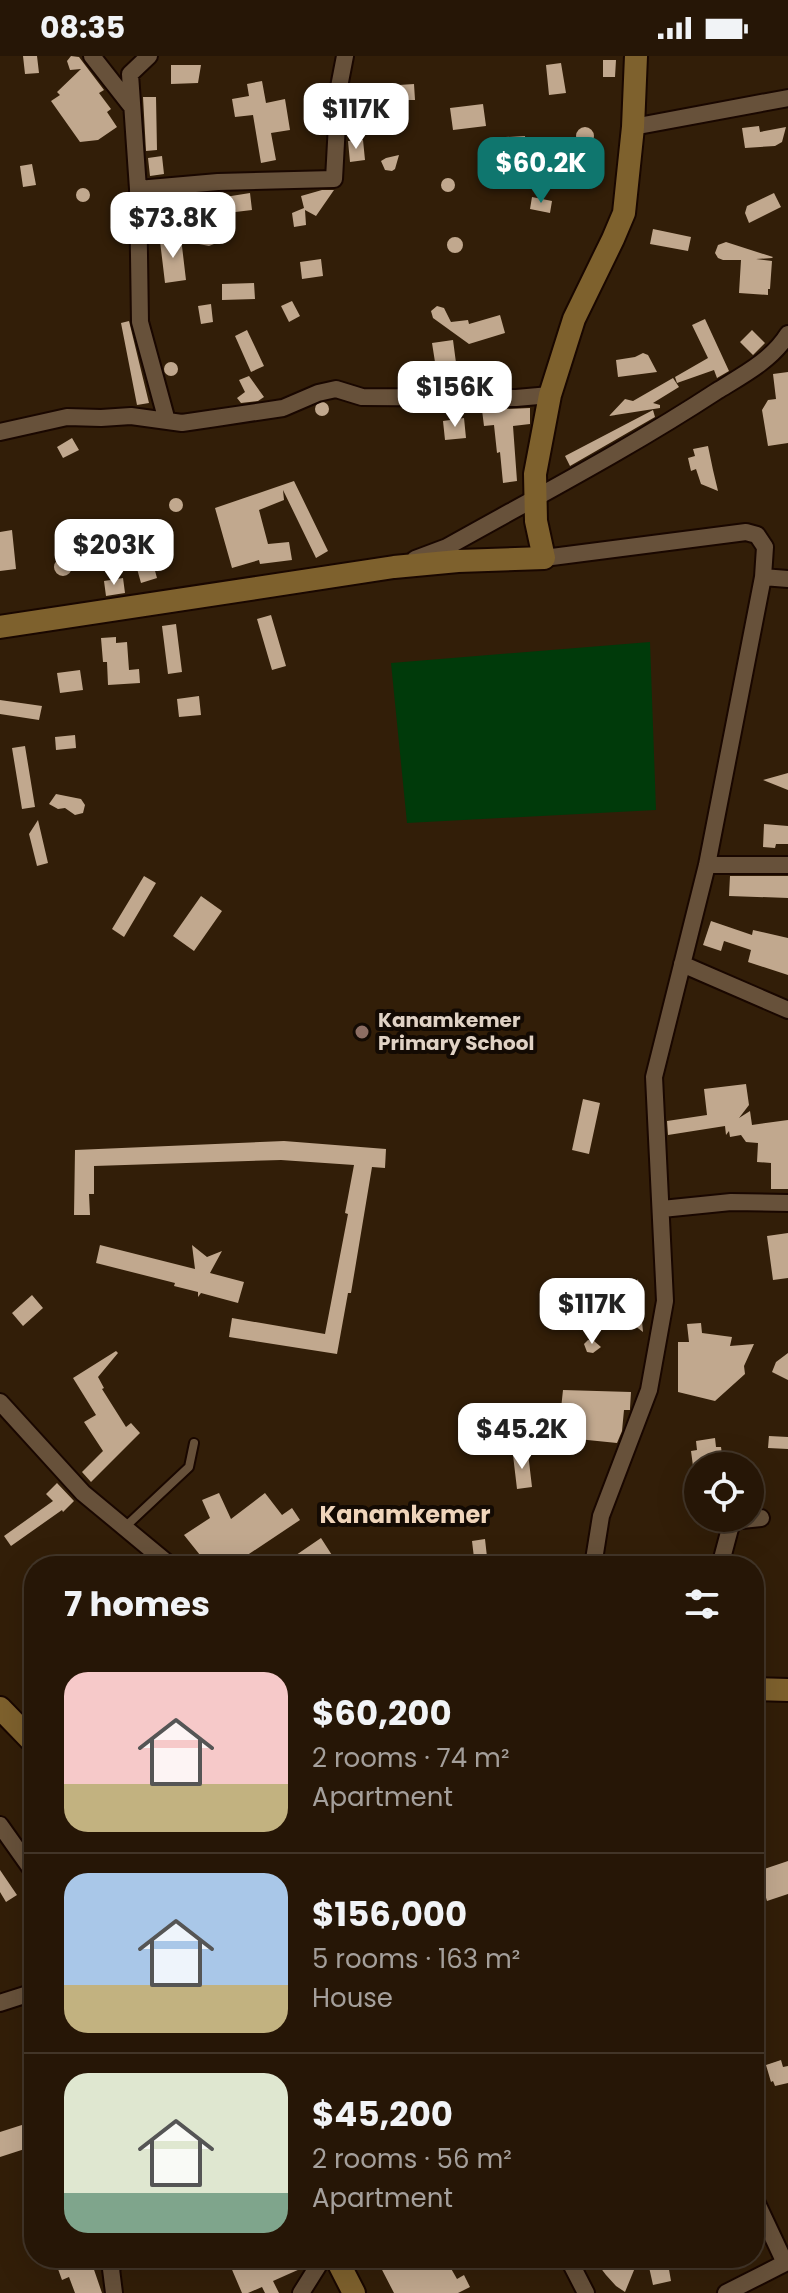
<!DOCTYPE html>
<html lang="en">
<head>
<meta charset="utf-8">
<style>
  body { margin:0; font-family:Poppins,sans-serif; background:#322314; color:#f1f3f6; height:100vh; display:flex; flex-direction:column; font-size:30px; white-space:nowrap }
  * { box-sizing:border-box; margin:0 }
  p { font-size:26px; color:#a49f9b }
  .icon { flex:none; width:44px; height:44px; fill:none; stroke:currentColor; stroke-width:2; stroke-linecap:round; stroke-linejoin:round }
  .map { position:relative; flex:1; overflow:hidden }
  .drawer { position:absolute; left:24px; top:1500px; width:740px; height:712px; display:flex; flex-direction:column; background:#261606; border-radius:32px; box-shadow:0 8px 32px #0002,0 0 0 2px #423528 }
  .drawer>* { flex:none }
  .buttons { position:absolute; left:684px; top:1396px; display:grid; gap:16px }
  .buttons a { display:grid; place-items:center; width:80px; height:80px; border-radius:50%; background:#261606; box-shadow:0 8px 32px #0002,0 0 0 2px #423528; font-size:40px }
  .price { position:absolute; translate:-50% -68px; padding:0 18px; border-radius:16px; background:#fff; color:#222; font-size:26px; line-height:52px; filter:drop-shadow(0 2px 4px #0008) }
  .price::after { content:''; position:absolute; left:50%; top:48px; width:24px; height:18px; margin-left:-12px; background:inherit; clip-path:polygon(0 0,100% 0,50% 100%) }
  .price.active { background:#0f766e; color:#fff }
  ul { padding:0; list-style:none }
  li { display:flex; align-items:center; gap:24px; height:200px; padding:0 40px }
  li+li { border-top:2px solid #423528 }
  li span { display:grid; place-items:center; flex:none; width:224px; height:160px; border-radius:24px; color:#555 }
  li>.icon { margin-inline-start:auto }
  span .icon { width:96px; height:96px; fill:#fffc; stroke-width:1 }
  li b { font-size:34px }
  h2 { display:flex; justify-content:space-between; align-items:center; height:96px; padding:0 40px; font-size:34px }
  .status { display:flex; justify-content:space-between; align-items:center; height:56px; padding:0 40px; background:#261606; direction:ltr }
  .status svg { height:22px; fill:currentColor }
  .map>svg:first-child { display:block }
</style>
</head>
<body>
<div class="status"><b>08:35</b><svg viewBox="0 0 49 12"><path d="M0 12V9h3v3zM5 12V6h3v6zM10 12V3h3v9zM15 12V0h3v12zM26 1h20v11H26zM47 4h2v5h-2z"/></svg></div>
<div class="map">
<svg width="788" height="2237" viewBox="0 0 788 2237">
  <rect width="100%" height="100%" fill="#321e08"/>
  <!-- green -->
  <path fill="#003a0a" d="M650,586l6,168 -249,13 -16,-160z"/>
  <!-- building -->
  <path fill="#c1a88e" d="M23,0h14l2,17 -14,1z
    M71,0l8,1 25,33 -5,3 12,16 -4,3 10,15 -19,13 -18,2 -29,-41 9,-6 -3,-3 24,-23 -11,1 -3,-9z
    M603,4h13l-1,17h-12z
    M561,7l5,30 -17,2 -3,-30z
    M171,9h30l-3,18 -27,1z
    M262,25l4,22 19,-4 5,31 -19,3 5,27 -15,3 -8,-48 -18,2 -3,-18 17,-3 -2,-12z
    M414,28l1,16h-16v-15z
    M307,36l17,1v20l-17,-2z
    M143,41h13l1,53 -11,1z
    M483,48l3,22 -33,4 -3,-22z
    M759,70l1,6 26,-5 -4,15 -7,4 -30,2 -3,-20z
    M576 80a9 9 0 1 1 18 0a9 9 0 1 1-18 0Z
    M525,80l1,16 -36,3 -2,-17z
    M363,84l2,20 -15,2 -2,-21z
    M399,99l-4,14 -3,2 -7,-1 -4,-9 5,-3z
    M162,100l2,18 -14,2 -2,-18z
    M32,108l4,21 -13,2 -3,-21z
    M441 129a7 7 0 1 1 14 0a7 7 0 1 1-14 0Z
    M76 139a7 7 0 1 1 14 0a7 7 0 1 1-14 0Z
    M322,134h12l-18,26 -11,-6 1,15 -12,2 -2,-14 12,-5 -3,-12z
    M250,137l2,17 -25,3 -2,-16z
    M774,137l7,14 -32,16 -4,-10 2,-7z
    M532,141l20,4 -2,12 -20,-4z
    M207,173l12,13 -10,4 -10,-2z
    M653,173l38,8 -3,14 -38,-7z
    M447 189a8 8 0 1 1 16 0a8 8 0 1 1-16 0Z
    M181,182l5,42 -21,3 -5,-42z
    M726,186l47,15 -1,1 -16,1 16,2 -2,28h-2v6l-29,-2 2,-33h-18l-5,-2 -3,-5 3,-8z
    M321,203l2,17 -21,3 -2,-17z
    M254,227l1,16 -33,1v-16z
    M292,245l8,15 -11,6 -8,-16z
    M211,248l2,18 -12,2 -3,-18z
    M437,250l7,2 7,14 17,-2 1,4 31,-9 5,18 -36,11 -36,-26 -2,-7z
    M705,263l24,52 -12,7 -3,-8 -37,13 -2,-6 33,-19 -16,-33z
    M129,265l20,82 -12,2 -16,-82z
    M247,274l17,36 -13,6 -16,-36z
    M752,274l13,13 -12,12 -13,-13z
    M453,284l5,38 -20,3 -6,-38z
    M643,297l5,2 9,17 -39,5 -2,-17 19,-3z
    M164 313a7 7 0 1 1 14 0a7 7 0 1 1-14 0Z
    M788,316v71l-20,3 -6,-36 6,-10 8,-1 -3,-25z
    M249,320l15,21 -6,4 -17,2 -4,-5 8,-6 -6,-12z
    M673,322l6,9 -26,16 7,2v3l-51,8 16,-17 8,2z
    M315 353a7 7 0 1 1 14 0a7 7 0 1 1-14 0Z
    M530,352v16l-17,2 4,55 -14,2 -3,-31 -3,1 -3,-28 -10,1 -2,-16z
    M653,354l2,7 -85,49 -5,-10z
    M464,362l2,20 -21,2 -2,-19z
    M72,382l7,12 -16,8 -6,-11z
    M708,390l5,24 5,21 -17,-7 -5,-15 -5,2 -3,-13 7,-2 -2,-7z
    M294,425l34,70 -12,7 -33,-68 1,10 -25,10 9,34 21,-2 3,18 -32,4 -1,-4 -27,8 -17,-60z
    M169 449a7 7 0 1 1 14 0a7 7 0 1 1-14 0Z
    M142,468l15,54 -16,5 -15,-54z
    M12,474l4,39 -16,2v-39z
    M54 511a9 9 0 1 1 18 0a9 9 0 1 1-18 0Z
    M123,522l2,15 -19,3 -2,-15z
    M271,559l15,51 -14,4 -15,-51z
    M176,568l6,48 -14,2 -6,-48z
    M116,581v6l11,-1 2,28 10,-1 1,14 -32,2 -1,-23h-4l-2,-24z
    M80,614l3,20 -23,3 -3,-20z
    M199,640l2,19 -22,2 -2,-18z
    M0,644l42,6 -3,14 -39,-6z
    M75,679l1,13 -20,2 -1,-13z
    M25,690l10,61 -13,2 -10,-61z
    M788,717v17l-25,-10z
    M56,738l25,5 4,6 -2,8 -8,2 -10,-7 -7,1 -9,-5z
    M38,764l10,43 -11,3 -8,-32z
    M764,768l24,2v18h-12l-1,4 -12,-1z
    M144,820l12,7 -32,54 -12,-8z
    M730,820h58v22l-59,-2z
    M201,840l21,15 -28,40 -21,-15z
    M711,865l41,14 1,-5 35,8v37l-40,-13 3,-12 -27,-9 -3,10 -18,-6z
    M746,1028l3,21 -10,13 11,-7 2,14 36,-5v69h-17v-26l-14,-1 1,-19 -12,-1 -5,-7 -11,2 -1,-6 -3,4 -1,-9 -57,9 -1,-14 40,-6 -3,-26z
    M583,1043l17,4 -11,51 -17,-4z
    M284,1085l102,8 -1,19 -13,-1 -21,126h-3l-11,61 -108,-17 3,-19 93,16 23,-120 -3,-1 9,-48 -73,-5 -187,6v28h-5l1,21h-16l1,-65z
    M788,1177v45l-15,2 -6,-44z
    M100,1189l95,24 -3,-24 15,12 15,-6 -12,22 34,9 -6,21 -37,-10 -3,4v-5l-24,-6 1,-3 -79,-20z
    M638,1223l5,53 -13,-10 -17,8 12,-25 -28,4 -3,-21 32,-3v6h7z
    M32,1239l11,13 -20,18 -11,-13z
    M701,1267l1,10 30,4 -2,9 24,-2 -10,22 1,8 -30,27 -37,-9v-50h11l-2,-18z
    M588,1284l6,1 7,6 -8,6 -6,-1 -3,-8z
    M116,1295l2,2 -20,24 6,11 -2,1 24,38 5,-4 9,10 -49,49 -9,-10 21,-21 -19,-29 12,-7 -23,-37z
    M788,1297v27l-16,-8 4,-10z
    M563,1334l68,2 -1,16v2h-6l-2,21 -5,12 -59,-6z
    M769,1380l19,1v12l-20,-1z
    M715,1382l1,9h5l2,15h-5l1,4h-26l-2,-15 6,-1 -1,-9z
    M528,1397l4,34 -15,2 -4,-34z
    M57,1427l17,18 -11,11 -1,-2 -51,36 -7,-10 49,-35 -7,-7z
    M219,1437l12,26 34,-26 17,22 10,-7 8,12 -69,46h-12l-8,-12 -7,6 -20,-25 26,-17 -8,-18z
    M321,1482l18,28h-59z
    M485,1483l2,18 -13,1 -2,-17z
    M788,1805v33l-21,7 -9,-30z
    M0,1814l17,25 -11,7 -6,-10z
    M781,2004l2,7 5,-1v17l-13,3 -2,-5 -2,1 -5,-17z
    M25,2068l2,4 7,-3v21l-34,11v-25z
    M54,2202h36l12,35h-27l-6,-16 -7,3z
    M227,2202h67l6,11 -27,12 6,12h-14l-3,-6 -14,6h-6z
    M391,2202h54l12,21 7,-4 6,12 -12,6h-64l-15,-29z
    M593,2202h46l-14,34 -9,-6 -10,-11z
    M647,2202h20l4,23 -18,4z"/>
  <g fill="none" stroke-linecap="round" stroke-linejoin="round">
    <defs>
      <path id="lane" d="M124,1472l65,-61 5,-24"/>
      <path id="street" d="M92,0l40,51
        M149,0l-19,18 8,115 2,133 27,99
        M633,71l155,-29
        M138,133l80,-7 116,-3 5,-92 6,-31
        M0,376l67,-15 34,1 30,-2 51,7 34,-5 67,-10 35,-15 18,-4 26,8 154,1 34,-3
        M544,502l202,-26 11,3 8,12 -2,30 -56,288 -53,212 11,224 -16,89 -48,126 -8,50
        M415,503l32,-12c91,-51 183,-99 270,-156 26,-16 55,-31 71,-57
        M763,521l25,2
        M707,809h81
        M682,908l106,46
        M662,1153l69,-7 57,1
        M0,1346l83,91 88,73
        M720,1510l12,-45 29,-3
        M0,1769l34,48
        M0,1947l34,-11
        M568,2202l18,35
        M114,2237l-3,-24 6,-11
        M301,2237l22,-35
        M726,2237l59,-30 -31,-66"/>
      <path id="secondary" d="M0,571l394,-60 64,-6 86,-3 -8,-37 -1,-47 15,-79 24,-76 39,-80 11,-26 9,-86 3,-71
        M754,1633l34,1
        M0,1652l34,35
        M336,2202l18,35"/>
    </defs>
    <!-- lane casing -->
    <use href="#lane" stroke="#190700" stroke-width="12"/>
    <!-- street casing -->
    <use href="#street" stroke="#190700" stroke-width="20"/>
    <!-- secondary casing -->
    <use href="#secondary" stroke="#190700" stroke-width="26"/>
    <!-- lane -->
    <use href="#lane" stroke="#67513a" stroke-width="8"/>
    <!-- street -->
    <use href="#street" stroke="#67513a" stroke-width="16"/>
    <!-- secondary -->
    <use href="#secondary" stroke="#7e612d" stroke-width="22"/>
  </g>
  <!-- markers -->
  <circle fill="#8d6e63" stroke="#130a03" stroke-width="3" cx="362" cy="976" r="8"/>
  <g text-anchor="middle" stroke-width="8" stroke-linejoin="round" paint-order="stroke">
    <!-- poi labels -->
    <g font-size="20" font-weight="bold" fill="#e0d2c5" stroke="#130a03" text-anchor="start">
      <text x="378" y="971">Kanamkemer<tspan x="378" dy="23">Primary School</tspan></text>
    </g>
    <!-- quarter labels -->
    <g font-size="24" font-weight="bold" fill="#efd4ba" stroke="#130a03">
      <text x="405" y="1467">Kanamkemer</text>
    </g>
  </g>
</svg>
<div class="buttons">
<a><svg class="icon" aria-label="locate" viewBox="0 0 24 24"><circle cx="12" cy="12" r="6"/><path d="M12 2v4M12 18v4M2 12h4M18 12h4"/></svg></a>
</div>
<b class="price" style="left:356px;top:95px">$117K</b>
<b class="price active" style="left:541px;top:149px">$60.2K</b>
<b class="price" style="left:173px;top:204px">$73.8K</b>
<b class="price" style="left:455px;top:373px">$156K</b>
<b class="price" style="left:114px;top:531px">$203K</b>
<b class="price" style="left:592px;top:1290px">$117K</b>
<b class="price" style="left:522px;top:1415px">$45.2K</b>
<section class="drawer">
<h2>7 homes<svg class="icon" aria-label="filters" viewBox="0 0 24 24"><path d="M4 7h16M4 17h16"/><circle cx="9" cy="7" r="2"/><circle cx="15" cy="17" r="2"/></svg></h2>
<ul>
<li><span style="background:linear-gradient(#f6c9c9 70%,#c2b280 0)"><svg class="icon" aria-label="home" viewBox="0 0 24 24"><path d="M3 11l9-7 9 7M6 9v11h12V9"/></svg></span><div><b>$60,200</b><p>2 rooms · 74 m²</p><p>Apartment</p></div></li>
<li><span style="background:linear-gradient(#a9c7e8 70%,#c2b280 0)"><svg class="icon" aria-label="home" viewBox="0 0 24 24"><path d="M3 11l9-7 9 7M6 9v11h12V9"/></svg></span><div><b>$156,000</b><p>5 rooms · 163 m²</p><p>House</p></div></li>
<li><span style="background:linear-gradient(#dfe7d0 75%,#7fa58c 0)"><svg class="icon" aria-label="home" viewBox="0 0 24 24"><path d="M3 11l9-7 9 7M6 9v11h12V9"/></svg></span><div><b>$45,200</b><p>2 rooms · 56 m²</p><p>Apartment</p></div></li>
</ul>
</section>
</div>
</body>
</html>
